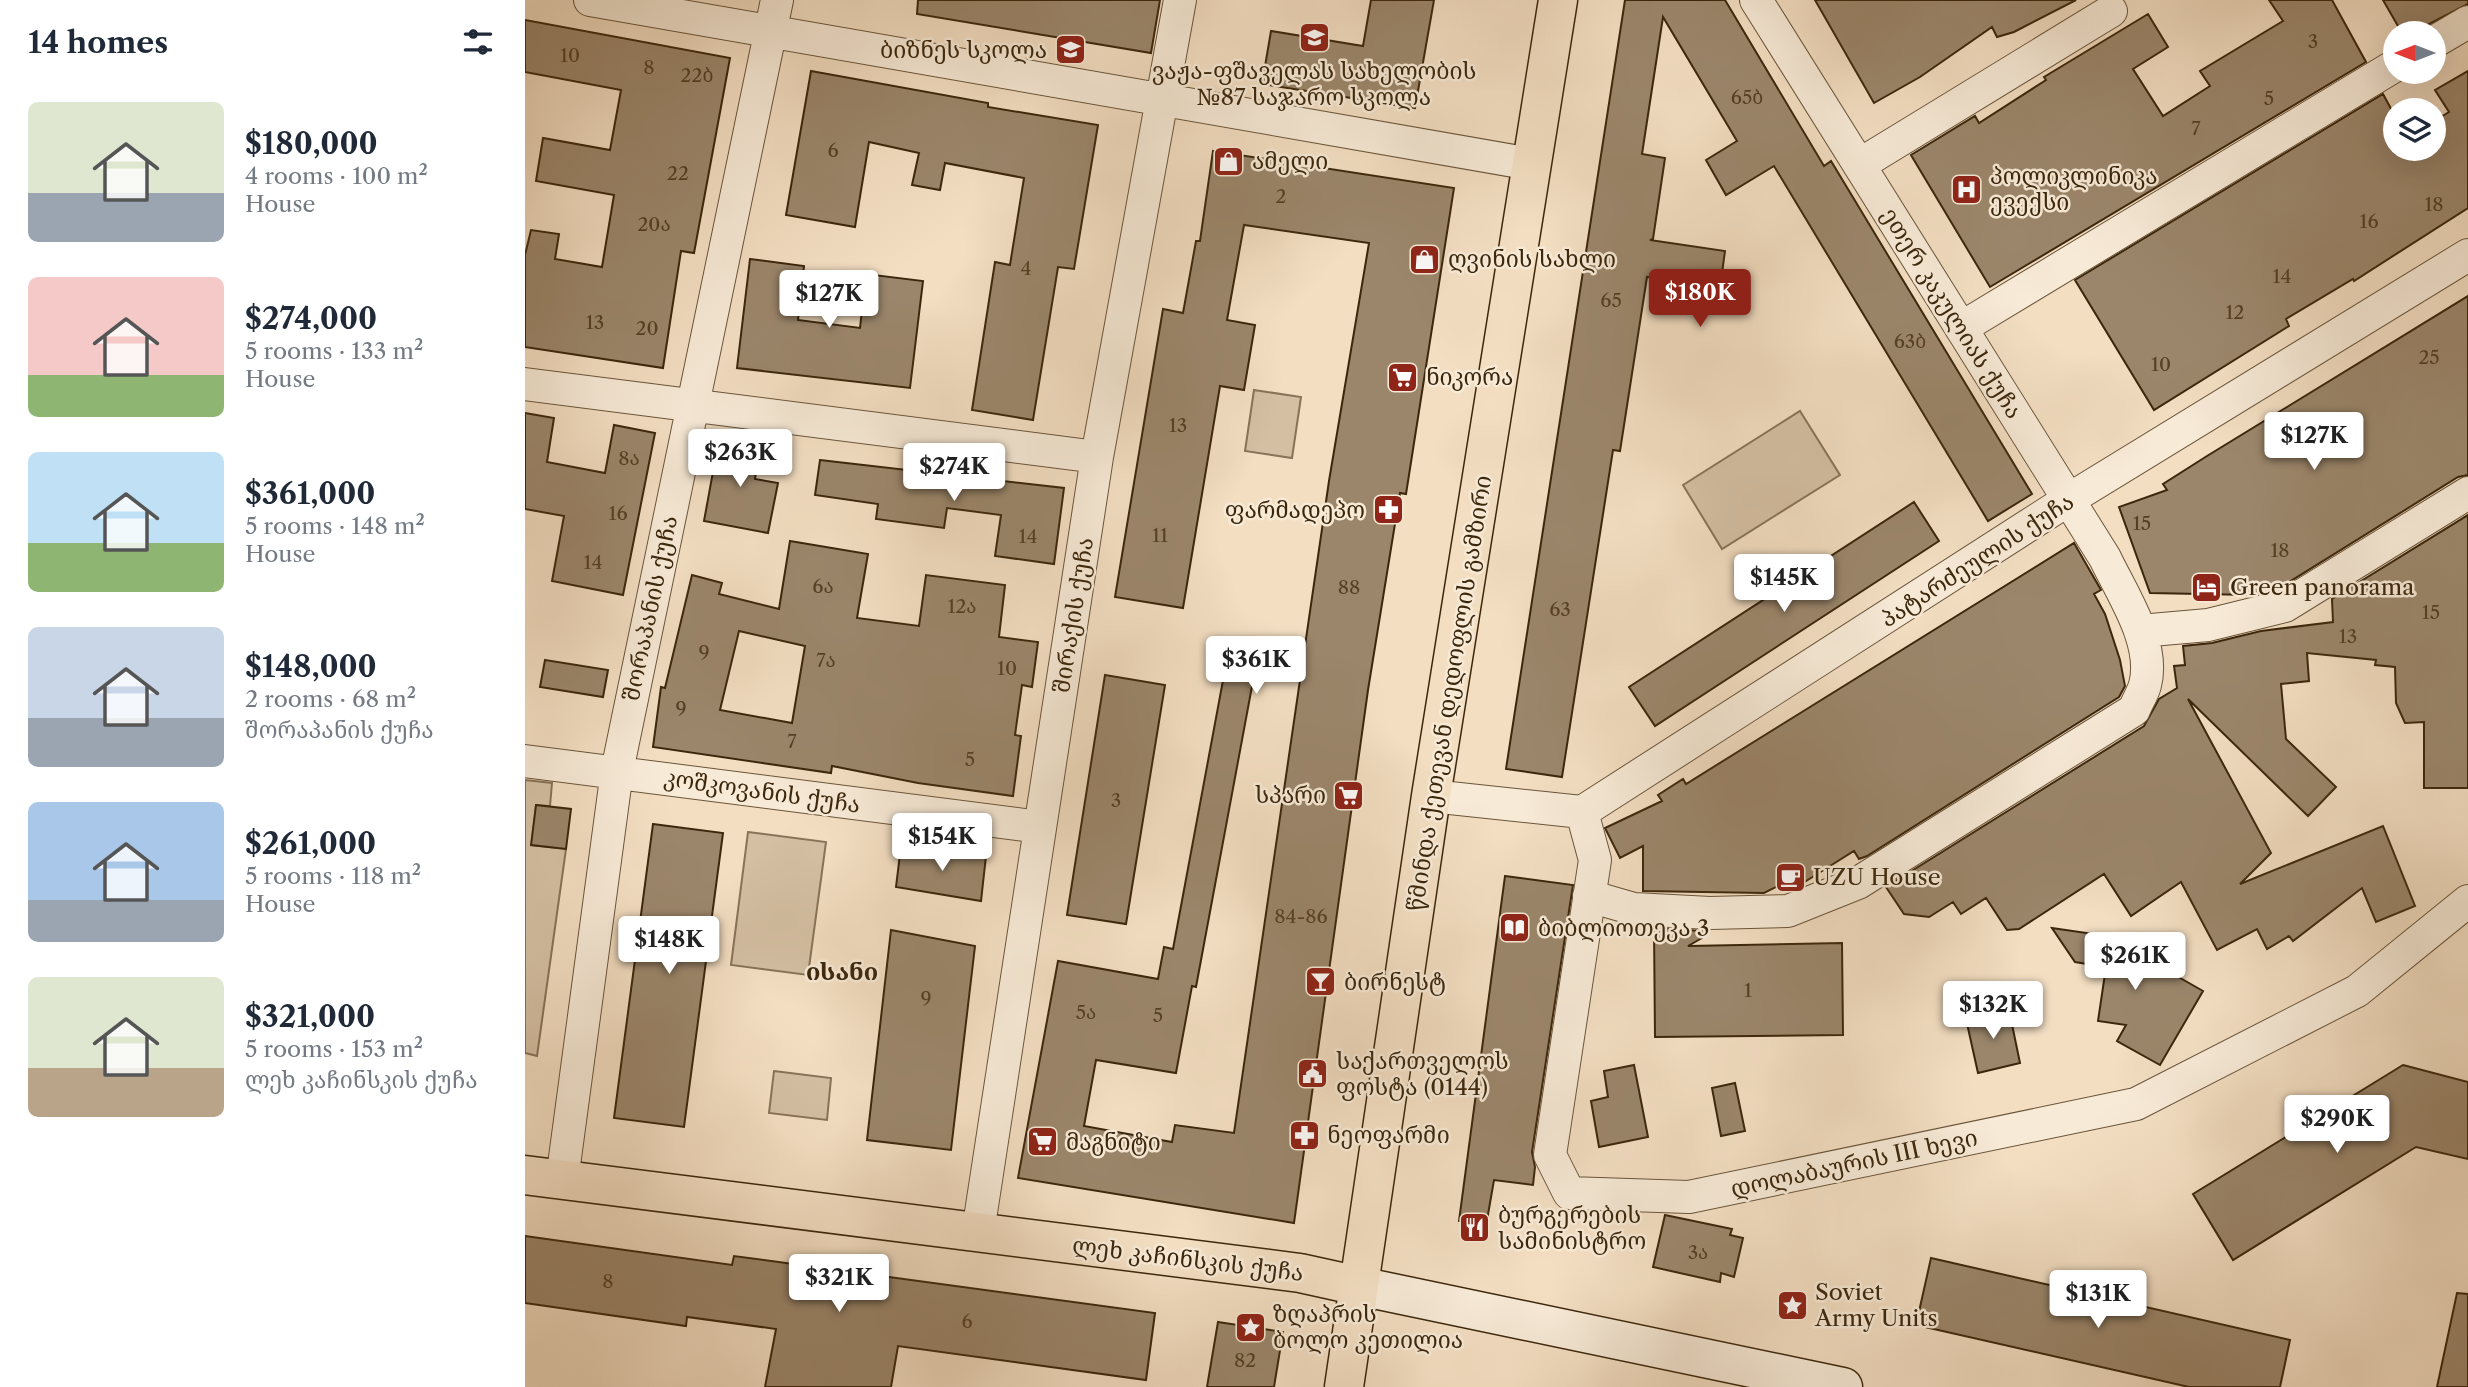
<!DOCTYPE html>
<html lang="en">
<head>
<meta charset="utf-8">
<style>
  body { margin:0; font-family:"Libre Caslon Text","Noto Serif Georgian",serif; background:#f6f6f7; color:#1f2937; height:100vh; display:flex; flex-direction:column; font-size:26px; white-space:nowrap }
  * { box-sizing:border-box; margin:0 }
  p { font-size:23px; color:#747a83 }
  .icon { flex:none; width:38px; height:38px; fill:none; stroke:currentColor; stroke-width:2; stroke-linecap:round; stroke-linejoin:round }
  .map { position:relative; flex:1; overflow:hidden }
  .drawer { display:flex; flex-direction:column; background:#fff; width:525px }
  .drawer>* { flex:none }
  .needle { width:46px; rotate:270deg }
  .controls { position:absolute; left:1858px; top:21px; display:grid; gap:14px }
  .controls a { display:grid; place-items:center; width:63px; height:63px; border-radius:50%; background:#fff; box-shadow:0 7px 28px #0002; font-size:35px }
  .price { position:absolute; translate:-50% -60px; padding:0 16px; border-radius:7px; background:#fff; color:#222; font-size:23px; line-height:46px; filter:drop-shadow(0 2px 4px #0008) }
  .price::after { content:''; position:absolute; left:50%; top:42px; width:21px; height:16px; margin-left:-10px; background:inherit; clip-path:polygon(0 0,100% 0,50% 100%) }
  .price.current { background:#8f2418; color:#fff }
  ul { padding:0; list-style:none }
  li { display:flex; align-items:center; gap:21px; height:175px; padding:0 28px }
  li span { display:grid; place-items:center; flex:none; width:196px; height:140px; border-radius:10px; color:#555 }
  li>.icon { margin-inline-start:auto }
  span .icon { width:84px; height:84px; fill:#fffc; stroke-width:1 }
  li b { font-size:30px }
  h2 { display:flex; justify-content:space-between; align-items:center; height:84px; padding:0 28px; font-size:30px }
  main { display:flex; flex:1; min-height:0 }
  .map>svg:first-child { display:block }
</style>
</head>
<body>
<main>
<section class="drawer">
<h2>14 homes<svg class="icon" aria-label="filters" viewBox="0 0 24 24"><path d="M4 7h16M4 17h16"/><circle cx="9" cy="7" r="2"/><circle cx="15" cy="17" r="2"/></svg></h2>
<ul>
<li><span style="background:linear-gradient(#dfe7d0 65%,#9aa5b1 0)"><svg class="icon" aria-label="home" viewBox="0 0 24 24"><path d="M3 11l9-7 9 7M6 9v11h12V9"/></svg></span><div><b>$180,000</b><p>4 rooms · 100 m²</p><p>House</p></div></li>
<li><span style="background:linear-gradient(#f6c9c9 70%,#8fb573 0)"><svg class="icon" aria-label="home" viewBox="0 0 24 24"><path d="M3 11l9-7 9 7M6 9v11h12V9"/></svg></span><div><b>$274,000</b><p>5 rooms · 133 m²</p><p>House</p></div></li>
<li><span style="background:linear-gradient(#bfe0f5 65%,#8fb573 0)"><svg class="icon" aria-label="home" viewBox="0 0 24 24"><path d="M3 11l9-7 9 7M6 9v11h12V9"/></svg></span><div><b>$361,000</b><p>5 rooms · 148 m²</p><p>House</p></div></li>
<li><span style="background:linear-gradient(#c9d6e8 65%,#9aa5b1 0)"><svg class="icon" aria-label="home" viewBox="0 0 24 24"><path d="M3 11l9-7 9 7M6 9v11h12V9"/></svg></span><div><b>$148,000</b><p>2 rooms · 68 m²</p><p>შორაპანის ქუჩა</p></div></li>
<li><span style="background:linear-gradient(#a9c7e8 70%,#9aa5b1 0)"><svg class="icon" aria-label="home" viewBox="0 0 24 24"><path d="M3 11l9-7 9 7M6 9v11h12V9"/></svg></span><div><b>$261,000</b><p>5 rooms · 118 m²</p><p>House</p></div></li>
<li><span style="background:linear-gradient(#dfe7d0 65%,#b9a48a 0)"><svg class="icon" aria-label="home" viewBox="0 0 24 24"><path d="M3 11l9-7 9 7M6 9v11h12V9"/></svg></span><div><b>$321,000</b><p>5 rooms · 153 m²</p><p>ლეხ კაჩინსკის ქუჩა</p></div></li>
</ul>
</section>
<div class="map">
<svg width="1943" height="1387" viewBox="0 0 1943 1387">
  <rect width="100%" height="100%" fill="#f3dec2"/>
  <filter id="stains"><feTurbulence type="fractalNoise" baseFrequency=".00286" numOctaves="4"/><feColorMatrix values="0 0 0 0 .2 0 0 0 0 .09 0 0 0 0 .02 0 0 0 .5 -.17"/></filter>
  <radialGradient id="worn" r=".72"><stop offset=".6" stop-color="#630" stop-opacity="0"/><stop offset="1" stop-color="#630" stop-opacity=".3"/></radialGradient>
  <!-- green -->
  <path fill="#d4bfa3" stroke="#887358" stroke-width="2" d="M729,390l47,7 -9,61 -47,-7z
    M1275,411l40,64 -118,74 -39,-64z
    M0,780l27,3 -2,23 -14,-1 -4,40 34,4 -29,207 -12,-3z
    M223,832l78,10 -18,133 -77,-10z
    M249,1071l57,7 -4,42 -58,-7z"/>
  <!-- building -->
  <path fill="#9b866b" stroke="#3c270c" stroke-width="2" fill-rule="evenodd" d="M393,0h242l-9,53 -234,-39z
    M846,0h63l-19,108 -153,-24 9,-53 92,15z
    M1100,0h100l99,166 7,-5 201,333 -44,27 -214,-355 -48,29 -20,-35 31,-19 -74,-124 -21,137 23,4 -12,81 -3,1 75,11 -5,37 -73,-11 -27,174 -7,-1 -51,327 -56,-8z
    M1290,0h261l-62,32 -17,5 -5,-10 -72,50 -46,26z
    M1744,0h63l34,62 -376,225 -79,-132 64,-39 4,7 67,-43 -2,-3 104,-63 20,33 -35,22 30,47 47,-30 -10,-15 83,-50z
    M1858,0h85v4l-43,22 -7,7h-16z
    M0,20l205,38 -36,195 -13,-2 -18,117 -138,-21v-92l6,-25 28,4 -4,25 47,8 12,-72 -78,-14 7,-43 67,12 11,-60 -96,-18z
    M286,71l177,32v4l110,18 -24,144 -16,-2 -25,153 -61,-10 23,-148 15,3 14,-87 -79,-15 -5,27 -28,-5 7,-32 -50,-11 -14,85 -69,-12z
    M1943,71v137l-114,73 -1,-2 -67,40 3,7 -135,84 -79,-130 308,-186 13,24v31h38v-28l15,-9 -14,-22z
    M688,151l241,37 -48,306 -6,-1 -32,197 -74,533 -276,-45 40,-217 100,18 6,-32 9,2 51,-274 29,6 -57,306 -4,-1 -16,87 -80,-13 -12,66 88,16 3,-17 59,8 95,-652 40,-238 -125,-18 -17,95 28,5 -11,65 -24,-4 -37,222 -68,-11 48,-288 20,4 13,-72h4z
    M225,259l54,7 -6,54 62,8 6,-54 57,7 -13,107 -173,-20z
    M1943,296v179l-10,2 -180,112 -26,6 -102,-2 -31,-86 48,-17 -4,-6 44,-28z
    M0,413l29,5 -7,44 58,11 9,-48 41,8 -32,162 -71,-14 12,-65 -39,-7z
    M194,439l41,8 -5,32 23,4 -10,50 -64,-12z
    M295,460l244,28 -10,76 -59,-8 6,-41 -54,-7 -3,20 -68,-9 2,-15 -63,-9z
    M1389,502l25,39 -284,185 -26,-39z
    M1943,515v273h-44v-66l-19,1 -9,-20 -1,-36 -20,-2 1,-5 -69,-7 2,28 -28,3 5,55 50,48 -28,29 -120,-117 83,154 -31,31 143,-58 32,80 -39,16 -14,-34 -69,53 -4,-5 -22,13 -10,-20 -40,21 -36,-68 -50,34 -27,-42 -85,55 -12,1 -21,-32 -25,16 -8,-12 -24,15 -25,-3 -18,-27 258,-161 15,-27 18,-11 -3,-22 11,-1 -2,-19 29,-3 49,-12 72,-9 -1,-23z
    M265,541l78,13 -11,64 62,8 7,-51 79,10 -6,52 39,5 -6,45 -10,-2 -7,50 6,1 -8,60 -95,-13 -86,-17 -1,7 -178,-26 8,-60 4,1 27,-113 30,8 -3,11 60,15zM214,631l66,15 -13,77 -72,-13z
    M1549,543l27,47 -7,4 11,20 15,46 5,26 -6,11 -252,159 -8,3 -5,-8 -51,32 -2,-3 -14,8 -3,-5 -20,10 -121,-2v-45l-23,12 -15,-30 57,-27 -4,-6 25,-16 3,5z
    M20,660l63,10 -5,27 -63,-10z
    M580,675l60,10 -39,239 -59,-9z
    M11,805l35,4 -5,40 -35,-4z
    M128,824l70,9 -39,294 -70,-9z
    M376,846l85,10 -5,45 -85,-14z
    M980,876l68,9 -41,267 3,15 -2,18 -39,-5 -8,46 -27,-5z
    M1129,928l48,3v7l-14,8 154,-3 1,92 -188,2z
    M1527,928l83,12 -2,11 70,40 -43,74 -43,-24 9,-16 -28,-4 8,-54 -31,-5z
    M366,930l84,16 -24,204 -84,-10z
    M1484,1010l11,53 -42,10 -12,-54z
    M1109,1065l14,72 -49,10 -8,-46 17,-4 -4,-26z
    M1878,1065l65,17v77l-52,-12 -183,113 -40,-66z
    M1210,1083l10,48 -24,5 -9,-48z
    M1140,1215l67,14 -2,6 13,3 -9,39 -13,-4 -1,9 -67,-15z
    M0,1236l207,29 2,-9 421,57 -9,67 -248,-34 -7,41h-126l11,-58 -89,-12 -1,9 -161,-23z
    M1406,1258l359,82 -10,47h-91l-273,-62z
    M1932,1293l11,1v93h-31z
    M693,1322l65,10 -9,55h-67z"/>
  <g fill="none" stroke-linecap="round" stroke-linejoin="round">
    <defs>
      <path id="minor" d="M65,0l941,164
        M1909,42l34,-20
        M1334,165l252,-154
        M1436,328l435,-263
        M0,384l572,73
        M1615,631l68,-6 77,-19 183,-113
        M0,761l515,66
        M906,796l151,16 486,-312 400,-245
        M1057,812l13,48 -45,295 19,38 120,4 447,-93 221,-113 111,-90
        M1064,896l45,13 76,4 78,-2 70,-28 276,-173c3,-8 9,-17 11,-25 11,-42 -23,-91 -40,-127l-349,-558
        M37,1180l55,-409 160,-771
        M453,1232l119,-775 83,-457"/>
      <path id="secondary" d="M834,1286l484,101"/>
      <path id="primary" d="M0,1175l775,98 59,13
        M819,1387l87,-591 127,-796"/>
    </defs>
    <!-- minor casing -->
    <use href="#minor" stroke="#6a553a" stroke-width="34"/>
    <!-- secondary casing -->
    <use href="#secondary" stroke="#3c270c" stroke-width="41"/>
    <!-- primary casing -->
    <use href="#primary" stroke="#3c270c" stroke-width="41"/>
    <!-- minor -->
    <use href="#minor" stroke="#f7ead7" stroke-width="32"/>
    <!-- secondary -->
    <use href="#secondary" stroke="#f7ead7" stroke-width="38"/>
    <!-- primary -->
    <use href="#primary" stroke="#f3dec2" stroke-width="38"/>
  </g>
  <!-- icons -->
  <defs>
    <symbol id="school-square" viewBox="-11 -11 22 22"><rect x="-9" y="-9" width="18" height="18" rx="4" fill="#8f2418" stroke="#f7ead7"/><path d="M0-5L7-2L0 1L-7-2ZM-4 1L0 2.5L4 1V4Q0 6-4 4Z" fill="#fff"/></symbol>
    <symbol id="shop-square" viewBox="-11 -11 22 22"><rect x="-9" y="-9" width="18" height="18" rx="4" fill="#8f2418" stroke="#f7ead7"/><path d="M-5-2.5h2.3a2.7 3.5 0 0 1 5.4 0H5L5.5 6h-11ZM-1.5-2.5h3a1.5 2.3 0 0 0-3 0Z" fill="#fff"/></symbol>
    <symbol id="hospital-square" viewBox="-11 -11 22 22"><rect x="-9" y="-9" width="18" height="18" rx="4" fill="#8f2418" stroke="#f7ead7"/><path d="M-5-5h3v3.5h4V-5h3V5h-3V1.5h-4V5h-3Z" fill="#fff"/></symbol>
    <symbol id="supermarket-square" viewBox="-11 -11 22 22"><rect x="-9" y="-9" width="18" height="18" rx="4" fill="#8f2418" stroke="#f7ead7"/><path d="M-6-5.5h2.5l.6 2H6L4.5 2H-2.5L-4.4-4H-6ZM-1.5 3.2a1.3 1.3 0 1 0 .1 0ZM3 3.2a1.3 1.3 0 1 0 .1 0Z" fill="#fff"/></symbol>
    <symbol id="pharmacy-square" viewBox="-11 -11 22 22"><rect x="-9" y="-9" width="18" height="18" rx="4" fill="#8f2418" stroke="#f7ead7"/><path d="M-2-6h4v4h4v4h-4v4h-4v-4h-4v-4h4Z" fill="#fff"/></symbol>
    <symbol id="hotel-square" viewBox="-11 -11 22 22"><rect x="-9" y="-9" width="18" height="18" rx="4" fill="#8f2418" stroke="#f7ead7"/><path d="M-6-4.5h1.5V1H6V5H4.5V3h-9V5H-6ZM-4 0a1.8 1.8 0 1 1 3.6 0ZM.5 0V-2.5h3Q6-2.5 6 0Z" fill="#fff"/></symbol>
    <symbol id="cafe-square" viewBox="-11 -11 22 22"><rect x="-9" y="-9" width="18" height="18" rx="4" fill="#8f2418" stroke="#f7ead7"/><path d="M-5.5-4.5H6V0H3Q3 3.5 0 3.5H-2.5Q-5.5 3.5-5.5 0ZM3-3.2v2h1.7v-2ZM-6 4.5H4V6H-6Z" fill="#fff"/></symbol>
    <symbol id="library-square" viewBox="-11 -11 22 22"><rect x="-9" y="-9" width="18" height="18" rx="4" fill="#8f2418" stroke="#f7ead7"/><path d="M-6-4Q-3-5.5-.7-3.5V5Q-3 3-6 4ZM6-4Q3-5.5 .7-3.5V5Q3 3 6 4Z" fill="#fff"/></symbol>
    <symbol id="bar-square" viewBox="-11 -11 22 22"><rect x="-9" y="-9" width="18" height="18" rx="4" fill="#8f2418" stroke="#f7ead7"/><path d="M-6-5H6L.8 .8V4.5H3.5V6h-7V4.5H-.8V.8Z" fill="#fff"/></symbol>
    <symbol id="civic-square" viewBox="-11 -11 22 22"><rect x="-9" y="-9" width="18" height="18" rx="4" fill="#8f2418" stroke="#f7ead7"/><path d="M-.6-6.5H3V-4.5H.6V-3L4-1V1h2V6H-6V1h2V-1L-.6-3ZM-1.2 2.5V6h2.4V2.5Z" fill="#fff"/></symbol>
    <symbol id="restaurant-square" viewBox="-11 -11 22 22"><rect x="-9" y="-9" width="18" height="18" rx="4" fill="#8f2418" stroke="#f7ead7"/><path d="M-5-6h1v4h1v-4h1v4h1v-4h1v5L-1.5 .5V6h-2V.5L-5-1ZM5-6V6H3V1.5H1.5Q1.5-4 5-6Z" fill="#fff"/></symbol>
    <symbol id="sight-square" viewBox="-11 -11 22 22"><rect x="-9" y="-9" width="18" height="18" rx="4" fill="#8f2418" stroke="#f7ead7"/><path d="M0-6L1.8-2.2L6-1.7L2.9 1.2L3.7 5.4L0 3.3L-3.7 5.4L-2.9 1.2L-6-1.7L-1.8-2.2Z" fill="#fff"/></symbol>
  </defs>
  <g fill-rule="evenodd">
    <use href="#school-square" x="772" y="20" width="35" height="35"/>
    <use href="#school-square" x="528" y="32" width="35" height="35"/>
    <use href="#shop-square" x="686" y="144" width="35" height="35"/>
    <use href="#hospital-square" x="1424" y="172" width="35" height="35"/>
    <use href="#shop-square" x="882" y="242" width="35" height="35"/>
    <use href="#supermarket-square" x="860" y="360" width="35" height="35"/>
    <use href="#pharmacy-square" x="846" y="492" width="35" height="35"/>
    <use href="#hotel-square" x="1664" y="570" width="35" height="35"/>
    <use href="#supermarket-square" x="806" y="778" width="35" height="35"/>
    <use href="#cafe-square" x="1248" y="860" width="35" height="35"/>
    <use href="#library-square" x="972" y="910" width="35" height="35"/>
    <use href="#bar-square" x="778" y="964" width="35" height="35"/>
    <use href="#civic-square" x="770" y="1056" width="35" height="35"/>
    <use href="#pharmacy-square" x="762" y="1118" width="35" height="35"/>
    <use href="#supermarket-square" x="500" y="1124" width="35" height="35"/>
    <use href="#restaurant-square" x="932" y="1210" width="35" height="35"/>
    <use href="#sight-square" x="1250" y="1288" width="35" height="35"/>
    <use href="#sight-square" x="708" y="1310" width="35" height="35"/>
  </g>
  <g text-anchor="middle" stroke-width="5" stroke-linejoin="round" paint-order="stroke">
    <!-- number labels -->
    <g font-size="19" fill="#543f24">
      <text x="1788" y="48">3</text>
      <text x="45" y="62">10</text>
      <text x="124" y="74">8</text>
      <text x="172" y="82">22ბ</text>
      <text x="1222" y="104">65ბ</text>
      <text x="1744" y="105">5</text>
      <text x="1671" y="135">7</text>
      <text x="308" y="157">6</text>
      <text x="153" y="180">22</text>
      <text x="756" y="203">2</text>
      <text x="1909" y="211">18</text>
      <text x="1844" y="228">16</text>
      <text x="129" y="231">20ა</text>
      <text x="501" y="275">4</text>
      <text x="1757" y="283">14</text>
      <text x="1086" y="307">65</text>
      <text x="1710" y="319">12</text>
      <text x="70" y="329">13</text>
      <text x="122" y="335">20</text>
      <text x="1385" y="348">63ბ</text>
      <text x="1904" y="364">25</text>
      <text x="1636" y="371">10</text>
      <text x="653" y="432">13</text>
      <text x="104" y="465">8ა</text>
      <text x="93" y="520">16</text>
      <text x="1617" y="530">15</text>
      <text x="635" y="542">11</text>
      <text x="503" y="543">14</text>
      <text x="1755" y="557">18</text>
      <text x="68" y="569">14</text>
      <text x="298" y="593">6ა</text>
      <text x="824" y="594">88</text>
      <text x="437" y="613">12ა</text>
      <text x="1035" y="616">63</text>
      <text x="1906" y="619">15</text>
      <text x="1823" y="643">13</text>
      <text x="179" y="659">9</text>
      <text x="301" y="667">7ა</text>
      <text x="482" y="675">10</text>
      <text x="156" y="715">9</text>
      <text x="267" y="748">7</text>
      <text x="445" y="766">5</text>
      <text x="591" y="807">3</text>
      <text x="776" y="923">84-86</text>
      <text x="1223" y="997">1</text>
      <text x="401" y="1005">9</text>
      <text x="561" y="1019">5ა</text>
      <text x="633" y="1022">5</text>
      <text x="1173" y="1259">3ა</text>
      <text x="83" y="1288">8</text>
      <text x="442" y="1328">6</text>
      <text x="720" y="1367">82</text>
    </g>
    <!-- poi labels -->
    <g font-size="23" fill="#3c270c" stroke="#f7ead7" text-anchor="start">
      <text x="522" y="58" text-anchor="end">ბიზნეს სკოლა</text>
      <text x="789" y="79" text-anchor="middle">ვაჟა-ფშაველას სახელობის<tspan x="789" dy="26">№87 საჯარო სკოლა</tspan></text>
      <text x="727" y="169">ამელი</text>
      <text x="1465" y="184">პოლიკლინიკა<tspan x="1465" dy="26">ევექსი</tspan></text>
      <text x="923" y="267">ღვინის სახლი</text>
      <text x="901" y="385">ნიკორა</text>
      <text x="840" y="518" text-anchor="end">ფარმადეპო</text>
      <text x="1705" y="595">Green panorama</text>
      <text x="801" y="803" text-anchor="end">სპარი</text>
      <text x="1288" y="885">UZU House</text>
      <text x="1013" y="936">ბიბლიოთეკა 3</text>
      <text x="819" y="990">ბირნესტ</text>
      <text x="811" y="1069">საქართველოს<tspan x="811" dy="26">ფოსტა (0144)</tspan></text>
      <text x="802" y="1143">ნეოფარმი</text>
      <text x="541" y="1150">მაგნიტი</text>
      <text x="973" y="1223">ბურგერების<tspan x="973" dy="26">სამინისტრო</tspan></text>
      <text x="1290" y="1300">Soviet<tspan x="1290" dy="26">Army Units</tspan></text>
      <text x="748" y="1322">ზღაპრის<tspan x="748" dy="26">ბოლო კეთილია</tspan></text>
    </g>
    <!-- street labels -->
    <g font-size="23" fill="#3c270c" stroke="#f7ead7">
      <text transform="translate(1427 313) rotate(58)" y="8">ეთერ კაკულიას ქუჩა</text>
      <text transform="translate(1452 560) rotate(-33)" y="8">პატარძეულის ქუჩა</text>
      <text transform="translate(125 608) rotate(-78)" y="8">შორაპანის ქუჩა</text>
      <text transform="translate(548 615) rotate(-81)" y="8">შირაქის ქუჩა</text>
      <text transform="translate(924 693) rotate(-81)" y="8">წმინდა ქეთევან დედოფლის გამზირი</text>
      <text transform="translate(237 791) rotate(8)" y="8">კოშკოვანის ქუჩა</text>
      <text transform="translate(1329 1163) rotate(-12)" y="8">დოლაბაურის III ხევი</text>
      <text transform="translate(663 1259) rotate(7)" y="8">ლეხ კაჩინსკის ქუჩა</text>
    </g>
    <!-- neighbourhood labels -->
    <g font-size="24" font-weight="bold" fill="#3c270c" stroke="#f7ead7">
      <text x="317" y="980">ისანი</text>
    </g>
  </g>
  <rect width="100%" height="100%" filter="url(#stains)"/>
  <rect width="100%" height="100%" fill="url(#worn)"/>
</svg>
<div class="controls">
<a><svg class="needle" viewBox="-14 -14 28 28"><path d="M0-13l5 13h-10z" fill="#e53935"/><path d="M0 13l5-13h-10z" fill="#747a83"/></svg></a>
<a><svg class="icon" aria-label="layers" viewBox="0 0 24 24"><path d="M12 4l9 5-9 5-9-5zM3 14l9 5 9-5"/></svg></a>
</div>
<b class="price current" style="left:1175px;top:329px">$180K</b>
<b class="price" style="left:304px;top:330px">$127K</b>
<b class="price" style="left:1789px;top:472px">$127K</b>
<b class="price" style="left:215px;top:489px">$263K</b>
<b class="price" style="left:429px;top:503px">$274K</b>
<b class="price" style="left:1259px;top:614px">$145K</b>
<b class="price" style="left:731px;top:696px">$361K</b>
<b class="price" style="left:417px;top:873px">$154K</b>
<b class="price" style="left:144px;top:976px">$148K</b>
<b class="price" style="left:1610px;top:992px">$261K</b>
<b class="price" style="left:1468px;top:1041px">$132K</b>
<b class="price" style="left:1812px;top:1155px">$290K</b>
<b class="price" style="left:314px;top:1314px">$321K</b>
<b class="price" style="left:1573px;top:1330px">$131K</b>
</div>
</main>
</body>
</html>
